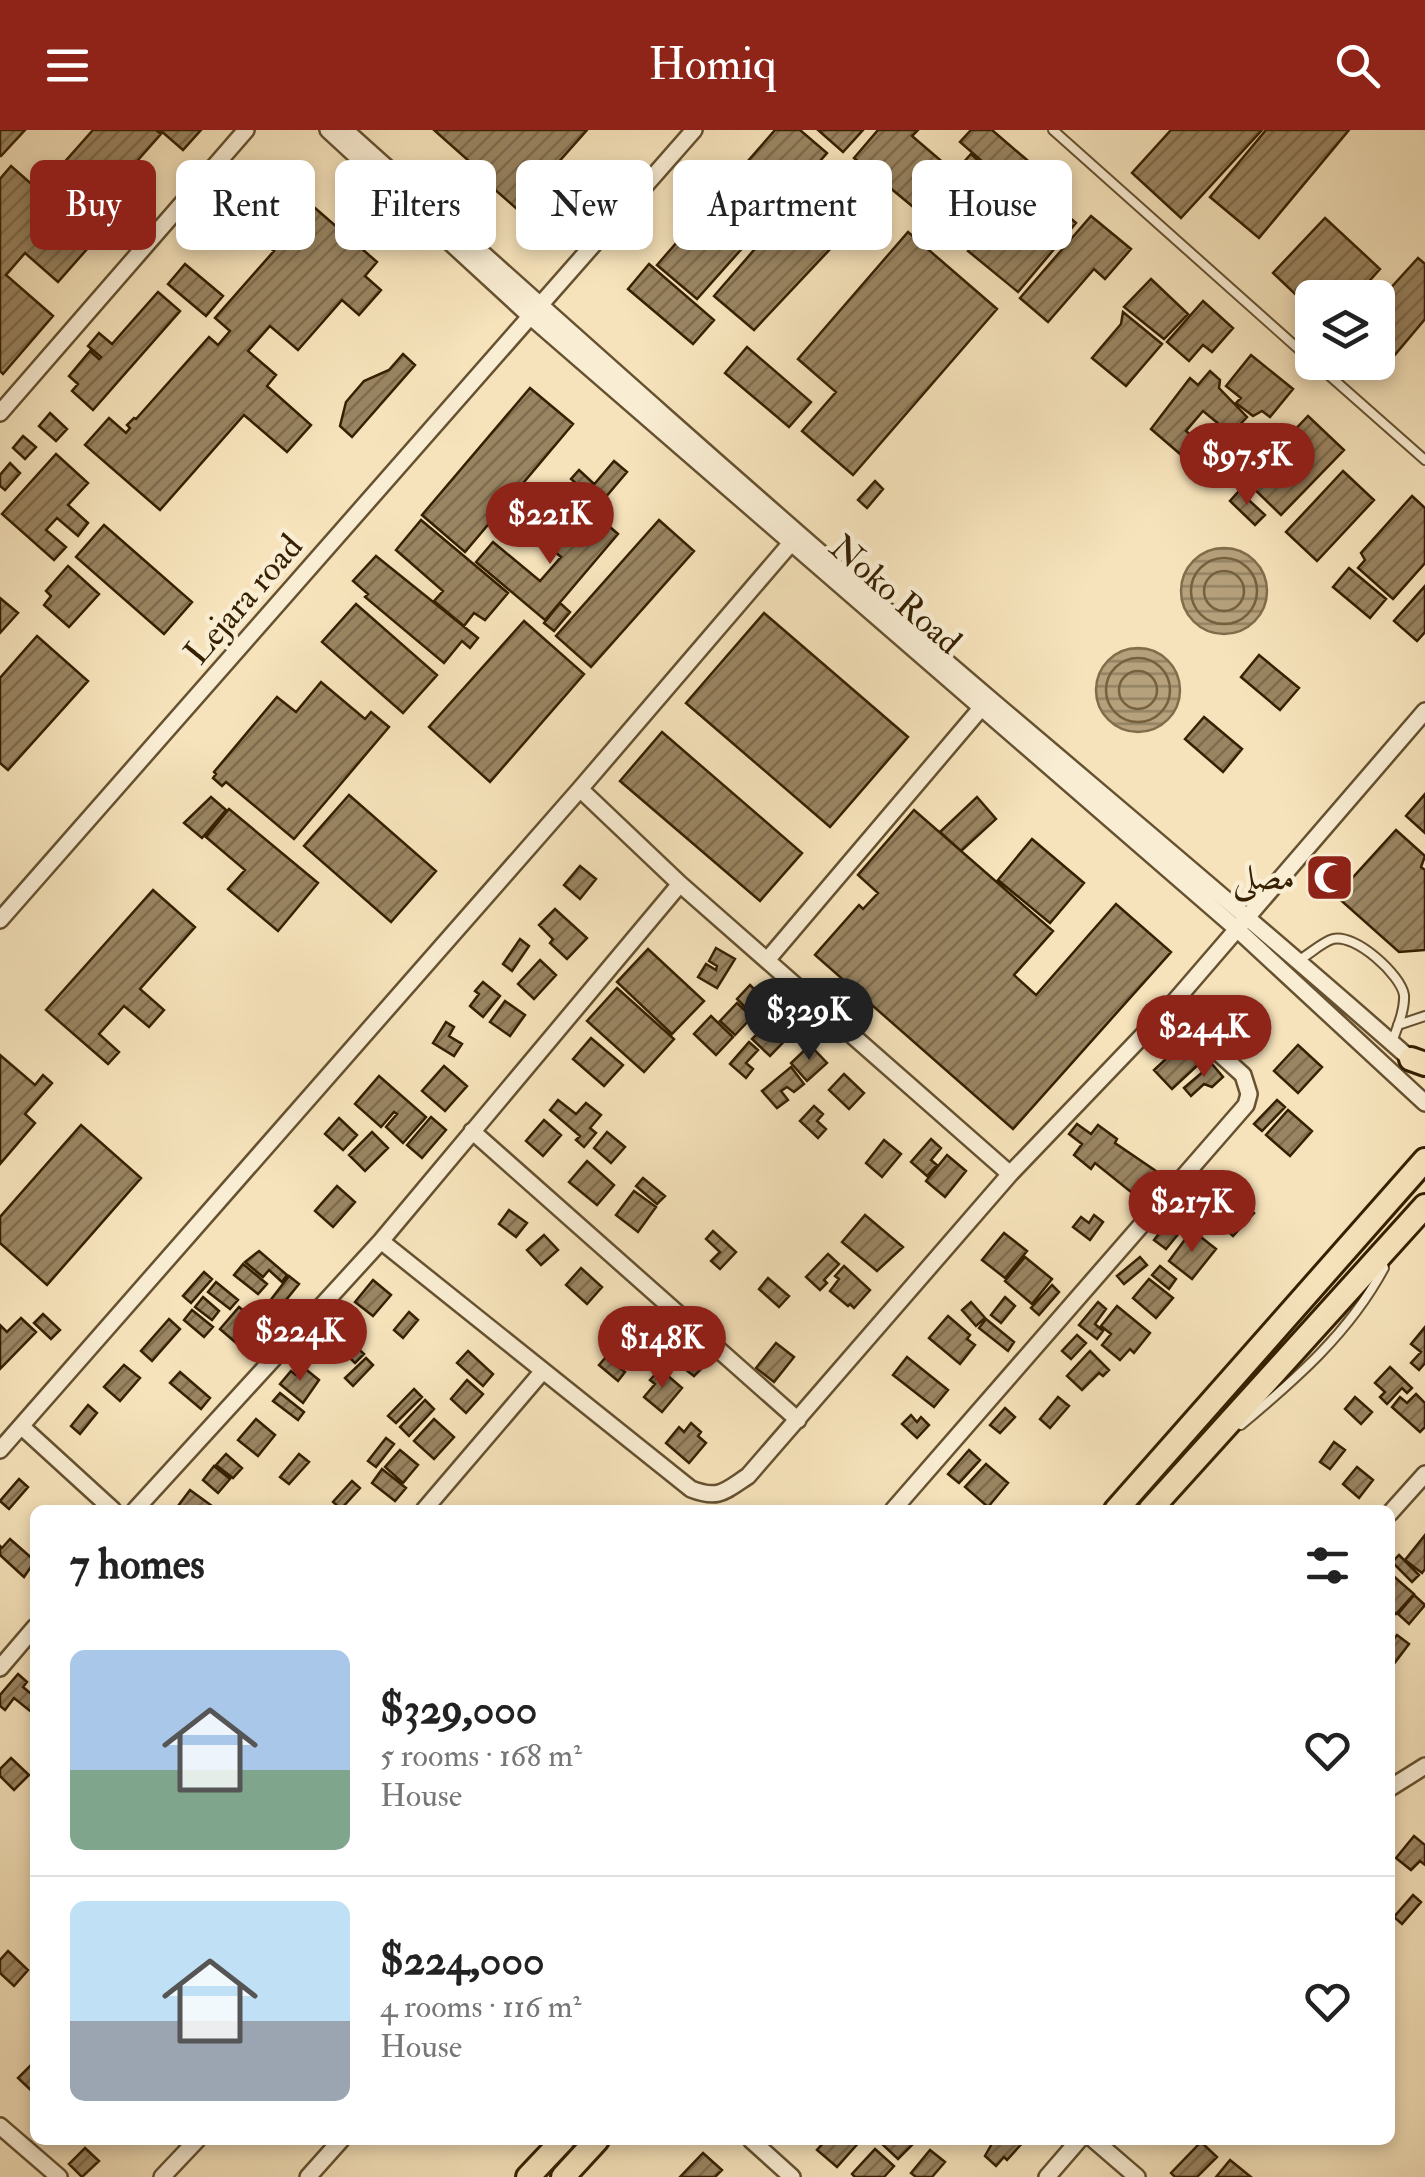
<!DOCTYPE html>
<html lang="en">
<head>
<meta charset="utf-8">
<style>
  body { margin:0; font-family:"IM FELL Double Pica",Amiri,serif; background:#f6f6f6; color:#222; height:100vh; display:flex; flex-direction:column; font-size:38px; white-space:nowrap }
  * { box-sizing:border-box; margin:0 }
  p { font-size:32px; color:#767676 }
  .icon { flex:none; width:55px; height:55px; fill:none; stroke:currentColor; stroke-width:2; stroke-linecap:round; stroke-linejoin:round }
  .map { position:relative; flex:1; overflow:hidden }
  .drawer { position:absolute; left:30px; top:1375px; width:1365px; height:640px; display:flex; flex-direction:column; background:#fff; border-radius:15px; box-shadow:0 5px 15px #0003 }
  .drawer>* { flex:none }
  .top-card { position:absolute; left:30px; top:30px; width:1365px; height:90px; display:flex; gap:20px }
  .fabs { position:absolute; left:1295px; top:150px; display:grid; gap:20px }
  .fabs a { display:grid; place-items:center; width:100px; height:100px; border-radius:15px; background:#fff; box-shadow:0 5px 15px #0003; font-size:50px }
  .price { position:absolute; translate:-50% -85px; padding:0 22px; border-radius:35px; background:#8f2418; color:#fff; font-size:32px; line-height:65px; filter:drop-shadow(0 2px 5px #0008) }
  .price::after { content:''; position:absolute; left:50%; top:60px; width:30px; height:22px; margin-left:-15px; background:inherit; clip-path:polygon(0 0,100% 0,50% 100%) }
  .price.active { background:#222; color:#fff }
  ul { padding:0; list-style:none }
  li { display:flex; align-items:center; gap:30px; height:250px; padding:0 40px }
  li+li { border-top:2px solid #e0e0e0 }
  li span { display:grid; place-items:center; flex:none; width:280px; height:200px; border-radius:15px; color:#555 }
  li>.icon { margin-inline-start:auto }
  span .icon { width:120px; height:120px; fill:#fffc; stroke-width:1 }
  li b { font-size:42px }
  h2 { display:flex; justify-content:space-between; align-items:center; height:120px; padding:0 40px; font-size:42px }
  .pill { padding:0 35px; border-radius:15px; background:#fff; box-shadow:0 5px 15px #0003; font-size:35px; line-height:90px }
  .pill.active { background:#8f2418; color:#fff }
  header { display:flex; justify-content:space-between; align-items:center; height:130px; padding:0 40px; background:#8f2418; color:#fff; font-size:45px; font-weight:600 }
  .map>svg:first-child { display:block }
</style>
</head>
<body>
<header><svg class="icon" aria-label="menu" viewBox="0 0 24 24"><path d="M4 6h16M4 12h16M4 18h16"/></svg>Homiq<svg class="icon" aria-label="search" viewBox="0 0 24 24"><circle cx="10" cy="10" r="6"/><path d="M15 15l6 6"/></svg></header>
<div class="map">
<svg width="1425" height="2047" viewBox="0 0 1425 2047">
  <defs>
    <pattern id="water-rules" width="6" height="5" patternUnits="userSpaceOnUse" patternTransform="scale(2.5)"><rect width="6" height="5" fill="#b5a17c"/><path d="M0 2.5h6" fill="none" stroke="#948363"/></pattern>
    <pattern id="building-hatch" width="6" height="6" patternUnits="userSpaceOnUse" patternTransform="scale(2.5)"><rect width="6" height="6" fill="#9a8562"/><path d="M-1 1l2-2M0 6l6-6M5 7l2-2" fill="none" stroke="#7e6c4e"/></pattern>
  </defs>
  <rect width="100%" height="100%" fill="#f6e3bb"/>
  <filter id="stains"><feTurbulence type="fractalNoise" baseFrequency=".002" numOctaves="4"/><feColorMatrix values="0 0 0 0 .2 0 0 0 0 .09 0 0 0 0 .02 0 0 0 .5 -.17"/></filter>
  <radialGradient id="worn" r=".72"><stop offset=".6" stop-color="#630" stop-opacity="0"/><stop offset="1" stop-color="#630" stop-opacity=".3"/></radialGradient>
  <!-- water -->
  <path fill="url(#water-rules)" stroke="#826d4b" stroke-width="2.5" d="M1181 461a43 43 0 1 1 86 0a43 43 0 1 1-86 0Z
    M1096 560a42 42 0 1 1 84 0a42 42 0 1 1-84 0Z"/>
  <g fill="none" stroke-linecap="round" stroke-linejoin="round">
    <!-- shore -->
    <path stroke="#76603e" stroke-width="2.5" d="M1191 461a33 33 0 1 1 66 0a33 33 0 1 1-66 0Z
      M1204 461a20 20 0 1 1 40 0a20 20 0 1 1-40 0Z
      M1106 560a32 32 0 1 1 64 0a32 32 0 1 1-64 0Z
      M1119 560a19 19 0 1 1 38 0a19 19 0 1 1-38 0Z"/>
  </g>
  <!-- building -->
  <path fill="url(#building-hatch)" stroke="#362001" stroke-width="2.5" d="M0,0h25l-24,26 -1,-1z
    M93,0h63l5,4 -75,85 -40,-36z
    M160,0h41l-18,20z
    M434,0h153l-70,79 -33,-29 3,-3z
    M775,0h25l27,23 -130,146 -40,-34z
    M818,0h45l-20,22z
    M878,0h40l-6,6 35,30 -35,40 -58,-48z
    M971,0h21l35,30 -20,23 -47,-41z
    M1171,0h91l-81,88 -49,-45z
    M1266,0h83l-90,108 -49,-41z
    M971,24l11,10 -47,52 -11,-10z
    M11,36l84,74 -37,42 -33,-29 -19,22 47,41 -50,58 -3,-3v-192z
    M821,43l44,39 -111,118 -40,-34z
    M1038,61l38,32 -58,69 -50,-41 48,-56 11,10z
    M315,78l62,54 -12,14 16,14 -22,25 -17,-15 -44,50 -28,-24 -22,25 28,24 -9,11 44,39 -24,27 -43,-37 -84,95 -75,-65 24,-27 17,15 4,-5 -3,-3 7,-7 2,1 73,-82 9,8 12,-14 -15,-13 59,-67 -13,-11 16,-18 15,12z
    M1091,86l40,33 -26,30 -11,-10 -46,53 -28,-24z
    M1325,88l55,51 -26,29h-42v12l-39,-37z
    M908,102l89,77 -144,166 -51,-44 34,-39 -38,-33z
    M1418,128l7,6v55l-42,50 -8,-7 3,-60z
    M185,134l38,32 -17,20 -38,-32z
    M649,134l65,56 -21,24 -65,-55z
    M1151,149l37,35 -24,25 -40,-32z
    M158,162l22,19 -87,99 -21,-19 6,-7 -9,-8 21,-25 9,8 2,-2 -13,-11 11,-13 13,11z
    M1203,171l30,27 -21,24 -9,-7 -14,16 -22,-19z
    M1123,182l39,32 -36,42 -34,-28 29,-34z
    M747,217l64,55 -22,25 -64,-54z
    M403,224l12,11 -63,72 -12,-11 6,-24 18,-21 25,-11z
    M1251,225l42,34 -23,28 -8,-6 -9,5 -17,-13 5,-5 -15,-12z
    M1210,241l10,9 -1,8 28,29 -16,17 -28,-23 -17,20 28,25 -13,16 -50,-43 39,-51 8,7z
    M530,258l43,36 -108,128 -43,-37z
    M50,283l17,16 -11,12 -17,-15z
    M1308,286l36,34 -63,65 -35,-34z
    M23,306l13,11 -11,12 -12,-11z
    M56,324l32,29 -20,22 20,18 -10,13 -21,-18 -11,12 20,17 -12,13 -52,-46z
    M614,331l13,11 -34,40 -13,-11z
    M10,333l10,10 -15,17 -5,-4v-11z
    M579,340l15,14 -7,9 -16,-14z
    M1343,341l31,29 -57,61 -31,-29z
    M875,351l8,8 -16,19 -9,-8z
    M1239,361l26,24 -10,10 -25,-24z
    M1412,366l13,12v55l-32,36 -35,-31 7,-8 -4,-7z
    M596,385l22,19 -73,86 -69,-58 17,-20 47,39 21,-24 -19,-16 9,-11 19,15z
    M421,390l87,73 -23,27 -11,-7 -10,13 -30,-25 9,-10 -47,-41z
    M659,390l35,31 -103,116 -35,-31z
    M104,395l88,77 -28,32 -88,-77z
    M376,426l102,82 -8,10 -8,-7 -18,22 -79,-66 3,-3 -15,-13z
    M68,436l31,28 -30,33 -25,-22 7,-9 -5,-5z
    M1349,438l37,31 -16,19 -37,-31z
    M1425,456v46l-8,9 -23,-20z
    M0,468l18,15 -18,20z
    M560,473l10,9 -16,19 -10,-8z
    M356,474l81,71 -34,38 -81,-71z
    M764,483l144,124 -78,90 -144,-124z
    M524,491l60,53 -94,108 -61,-55z
    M37,506l51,45 -80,89 -8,-7v-85z
    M1259,525l40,33 -19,22 -39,-33z
    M321,552l44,37 6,-7 18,15 -95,112 -68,-57 -4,4 -9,-8 3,-4 -2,-2 63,-75 19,15z
    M1204,587l38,32 -19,23 -38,-33z
    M662,602l140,121 -42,48 -140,-120z
    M1425,664v39l-19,-17z
    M349,665l87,76 -45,51 -87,-76z
    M211,667l15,13 -24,28 -18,-15z
    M977,667l19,22 -35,32 -21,-19z
    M229,679l89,74 -40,48 -50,-42 17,-19 -39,-33z
    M914,680l139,121 -39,44 22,20 80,-91 55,48 -158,177 -198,-174 44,-50 4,4 15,-16 -20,-18z
    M1396,700l29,26 -4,11 4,3v80l-26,2 -63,-56z
    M1032,709l52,44 -34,40 -52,-43z
    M580,736l16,13 -16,20 -16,-14z
    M153,760l42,37 -55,62 24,21 -15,17 -25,-21 -25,28 20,18 -11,12 -62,-54z
    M555,779l32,29 -20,21 -17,-16 3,-4 -14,-14z
    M520,809l9,7 -17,25 -9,-7z
    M716,818l19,11 -18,29 -19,-11 8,-13 10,6 1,-4 -8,-5z
    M648,819l56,52 -32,33 -55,-52z
    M540,830l16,15 -22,24 -16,-15z
    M483,852l17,14 -17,21 -13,-11 9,-12 -4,-3z
    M750,855l15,15 -13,14 -15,-15z
    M617,858l57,51 -30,33 -57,-51z
    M505,871l20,14 -15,21 -20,-14z
    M737,873l15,14 -17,18 -15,-14z
    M778,883l17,17 -25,26 -18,-17z
    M711,886l22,21 -17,18 -22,-21z
    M446,892l8,5 -5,9 13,8 -8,12 -21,-13z
    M591,908l32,27 -19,21 -31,-27z
    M749,912l9,8 -12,13 7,6 -7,9 -16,-14z
    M810,915l17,18 -20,18 -16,-18z
    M1181,915l18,19 -27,25 -18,-19z
    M1298,915l24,22 -24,26 -24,-22z
    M0,925l35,30 8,-10 9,8 -27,31 10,9 -35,41z
    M1212,934l11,13 -11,10 -8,-3 -13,12 -7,-8z
    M444,936l23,20 -22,25 -23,-20z
    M791,937l13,17 -10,8 -7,-5 -6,4 7,9 -11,8 -15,-17z
    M844,944l20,19 -15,16 -20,-19z
    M379,946l47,41 -23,26 -17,-16 11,-13 -3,-2 -13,15 -26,-23z
    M558,970l18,14 10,-11 15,12 -11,13 6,5 -12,14 -8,-7 4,-4 -30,-26z
    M1277,970l8,7 -23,24 -8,-7z
    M814,976l9,8 -6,7 9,8 -8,9 -18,-17z
    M1288,980l24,21 -22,25 -24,-21z
    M431,987l15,13 -24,28 -15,-13z
    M339,988l18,17 -14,15 -18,-16z
    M544,990l17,15 -18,21 -17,-15z
    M1077,994l14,10 7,-9 19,14 -2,4 41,28 -20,25 -41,-33 -4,6 -17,-14 8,-11 -13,-10z
    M81,995l60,53 -94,107 -47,-42v-26z
    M372,1002l16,16 -23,23 -16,-16z
    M607,1002l18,15 -14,16 -17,-15z
    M931,1009l10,9 -10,12 6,5 -10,11 -16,-14z
    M884,1010l17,14 -19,23 -16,-14z
    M947,1025l19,16 -21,26 -19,-16z
    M587,1031l27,24 -17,20 -28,-23z
    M643,1048l22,18 -8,8 -21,-18z
    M337,1056l18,16 -22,25 -18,-16z
    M634,1061l22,16 -18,25 -22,-17z
    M1236,1067l18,16 -21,23 -8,-7 12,-13 -10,-9z
    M509,1080l18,13 -11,14 -17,-13z
    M865,1085l38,32 -26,24 -35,-29z
    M1094,1085l9,7 -13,18 -17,-13 8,-10 8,6z
    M1168,1092l12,10 -14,17 -12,-9z
    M1192,1100l24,19 -24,30 -23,-18z
    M713,1101l23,21 -16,17 -9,-8 9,-9 -14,-13z
    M1004,1103l23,18 -22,27 -23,-18z
    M544,1105l14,15 -17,15 -14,-15z
    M259,1121l28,24 -5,7 -13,-12 -6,7 -18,-15z
    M828,1124l11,10 -15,16 3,3 -7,7 -14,-13z
    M1025,1127l27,22 -20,25 -27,-23z
    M1140,1127l7,8 -23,19 -7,-8z
    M243,1134l24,20 -9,10 -24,-19z
    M844,1136l26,24 -16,18 -4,-4 -2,2 -18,-15 9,-12 -4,-3z
    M1160,1136l16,13 -7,10 -17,-14z
    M581,1138l21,19 -15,17 -21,-19z
    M204,1142l8,7 -21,24 -8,-7z
    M289,1146l10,8 -21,26 -9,-8z
    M768,1148l21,18 -10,11 -20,-18z
    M1149,1149l24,19 -17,20 -23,-20z
    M373,1150l18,15 -18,21 -18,-14z
    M216,1152l22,18 -8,9 -22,-17z
    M1052,1155l7,7 -20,23 -8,-7z
    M203,1167l16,14 -7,9 -17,-13z
    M1005,1167l10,9 -14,17 -10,-8z
    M971,1172l14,16 -9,8 -14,-16z
    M1098,1172l8,7 -11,15 8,7 -6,8 -18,-14z
    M1117,1176l33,27 -16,20 -4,-4 -10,11 -18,-15 9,-11 -10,-8z
    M239,1177l23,19 -20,22 -22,-19z
    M192,1180l21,17 -9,10 -20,-17z
    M631,1180l27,24 -24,27 -27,-24z
    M409,1182l9,8 -15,18 -9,-8z
    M43,1184l17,16 -9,9 -17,-16z
    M948,1186l22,19 -3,4 8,6 -15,19 -31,-26z
    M21,1188l15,14 -36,37v-44l7,7z
    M169,1189l11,10 -28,32 -11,-10z
    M986,1189l28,23 -6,9 -29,-23z
    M335,1197l29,27 -9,9 -28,-27z
    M1425,1197v36l-6,7 -8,-7 10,-11 -10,-8z
    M1077,1205l9,8 -15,16 -9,-8z
    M776,1213l18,14 -20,25 -18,-14z
    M678,1214l25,23 -9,9 -26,-20z
    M468,1221l25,23 -10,12 -26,-23z
    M1090,1221l19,19 -6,6 -4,-3 -17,17 -15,-14z
    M606,1227l19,15 -7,9 -19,-16z
    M907,1227l41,33 -14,17 -41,-32z
    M366,1228l7,7 -20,21 -8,-8z
    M124,1235l16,13 -20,23 -16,-14z
    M303,1237l16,13 -16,23 -23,-19 11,-13 5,4z
    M1390,1237l22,21 -5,5 -5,-5 -15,16 -7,-7 5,-5 -10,-9z
    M660,1239l22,19 -20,24 -18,-15 11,-13 -5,-4z
    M180,1242l30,26 -9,11 -31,-26z
    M467,1250l16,14 -17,19 -15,-14z
    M414,1259l8,8 -26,26 -8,-7z
    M280,1263l24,19 -6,8 -25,-19z
    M1416,1264l9,9v24l-5,5 -28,-25 8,-10 7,6z
    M1058,1267l11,9 -19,22 -10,-9z
    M1355,1267l17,15 -11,12 -16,-15z
    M425,1270l9,9 -25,27 -9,-9z
    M88,1275l9,8 -17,21 -9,-8z
    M1005,1278l10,9 -15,16 -10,-8z
    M911,1285l6,7 4,-5 8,8 -12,13 -15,-14z
    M256,1289l19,16 -17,21 -20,-16z
    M434,1289l20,18 -20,22 -20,-18z
    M691,1293l10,9 -3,4 8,7 -17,20 -23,-20 13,-16 5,5z
    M386,1308l8,6 -18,23 -8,-6z
    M1334,1312l11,8 -15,19 -10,-7z
    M400,1320l18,15 -15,18 -18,-16z
    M969,1320l11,10 -21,23 -11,-9z
    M226,1324l16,14 -9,10 -17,-13z
    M299,1324l10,8 -20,22 -9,-7z
    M986,1334l22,19 -20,24 -23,-20z
    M214,1336l16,13 -12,14 -15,-13z
    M1357,1337l16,13 -14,18 -16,-14z
    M382,1339l24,19 -11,13 -23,-18z
    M19,1349l9,8 -19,22 -9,-8z
    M352,1351l8,7 -19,21 -8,-7z
    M190,1360l22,16 -3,4h-34z
    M1425,1405v34l-3,4 -17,-13z
    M10,1409l25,22 -11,16 -24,-22v-9l2,2z
    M1399,1425l20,20 -7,7 -20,-20z
    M1390,1443l24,21 -18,20 -6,-5z
    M1414,1465l11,10 -16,19 -11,-10z
    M1397,1505l12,9 -19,25v-25z
    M18,1544l9,8 -4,5 12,10v18l-21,-17 -9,12 -5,-4v-11z
    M11,1628l18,17 -15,15 -14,-14v-7z
    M1414,1706l11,9v20l-5,-4 -9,9 -15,-12z
    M1413,1765l8,7 -19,22 -8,-7z
    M8,1821l20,19 -14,16 -14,-13v-13z
    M35,1931v33l-17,-16z
    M826,2010h35l-24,27 -20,-17z
    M884,2010h33l-19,19 -17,-16z
    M994,2010h31l-18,20 -3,-3 -8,9 -11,-10z
    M1201,2012l16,15 -20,20h-22l-4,-4z
    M85,2018l14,13 -17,16 -13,-13z
    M875,2019l19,17 -10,11h-29l-3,-3z
    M930,2020l15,12 -13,15h-16l-5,-4z
    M703,2023l19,17 -7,7h-35z
    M1230,2030l21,17h-35z"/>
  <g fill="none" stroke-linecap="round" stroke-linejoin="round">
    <defs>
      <path id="lane" d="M1053,0l259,231
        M1314,232l111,98
        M1299,830c11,-6 23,-18 34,-21 22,-6 68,36 71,56 1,15 -7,33 -12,47
        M1398,895l27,-9
        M1241,1295c56,-47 108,-92 143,-157l-2,-6"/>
      <path id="street" d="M328,0l203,187 707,613 187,173
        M345,0c216,194 431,387 652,575 140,119 281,237 419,359
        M0,283l246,-283
        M580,659l100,95 330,290
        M0,790l694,-790
        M768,829l214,-252
        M472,1001l326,289
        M381,1111l310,248c28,11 34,2 57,-13l262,-302 159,-166 256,-297
        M21,1296l92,84
        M0,1320l580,-661 211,-246
        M135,1380l246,-269 299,-357
        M424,1380l118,-138
        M893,1380l353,-405 3,-11 -6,-19 -74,-67
        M1390,1383l35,-39
        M0,1538l35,-41
        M1390,1658l35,-22
        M0,1996l59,51
        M751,2010l41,37
        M1094,2010l43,37
        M162,2047l35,-37
        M308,2047l33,-37
        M1047,2047l32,-37"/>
      <path id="primary" d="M1411,929l14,5
        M1116,1380l309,-350
        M1150,1380l275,-304
        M528,2047l35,-37
        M563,2047l34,-37"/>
    </defs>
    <!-- lane casing -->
    <use href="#lane" stroke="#665130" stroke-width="12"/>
    <!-- street casing -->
    <use href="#street" stroke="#665130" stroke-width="20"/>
    <!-- primary casing -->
    <use href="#primary" stroke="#362001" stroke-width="28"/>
    <!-- lane -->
    <use href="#lane" stroke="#f9edd3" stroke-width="8"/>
    <!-- street -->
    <use href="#street" stroke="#f9edd3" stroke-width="15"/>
    <!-- primary -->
    <use href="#primary" stroke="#f6e3bb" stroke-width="22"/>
  </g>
  <!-- icons -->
  <defs>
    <symbol id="mosque-square" viewBox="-11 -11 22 22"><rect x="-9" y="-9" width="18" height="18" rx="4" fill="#8f2418" stroke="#f9edd3"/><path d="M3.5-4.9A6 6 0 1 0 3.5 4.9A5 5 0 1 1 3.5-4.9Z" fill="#fff"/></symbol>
  </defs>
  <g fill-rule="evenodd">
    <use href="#mosque-square" x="1302" y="720" width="55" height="55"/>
  </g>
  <g text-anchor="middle" stroke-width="9" stroke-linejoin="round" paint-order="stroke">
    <!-- street labels -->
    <g font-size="35" fill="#362001" stroke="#f9edd3">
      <text transform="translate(896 464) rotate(41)" y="12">Noko Road</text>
      <text transform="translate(243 469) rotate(-49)" y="12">Lejara road</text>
    </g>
    <!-- poi labels -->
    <g font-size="35" fill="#362001" stroke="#f9edd3" text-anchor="end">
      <text x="1295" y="759">مصلى</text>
    </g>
  </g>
  <rect width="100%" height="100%" filter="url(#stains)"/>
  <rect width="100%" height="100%" fill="url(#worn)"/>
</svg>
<div class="fabs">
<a><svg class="icon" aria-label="layers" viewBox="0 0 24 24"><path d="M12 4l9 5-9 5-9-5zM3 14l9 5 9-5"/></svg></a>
</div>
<b class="price" style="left:1247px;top:378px">$97.5K</b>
<b class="price" style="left:550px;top:437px">$221K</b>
<b class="price active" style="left:809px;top:933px">$329K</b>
<b class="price" style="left:1204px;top:950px">$244K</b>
<b class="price" style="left:1192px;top:1125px">$217K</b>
<b class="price" style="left:300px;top:1254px">$224K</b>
<b class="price" style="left:662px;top:1261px">$148K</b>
<div class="top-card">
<a class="pill active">Buy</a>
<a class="pill">Rent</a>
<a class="pill">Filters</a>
<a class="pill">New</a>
<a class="pill">Apartment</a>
<a class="pill">House</a>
</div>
<section class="drawer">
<h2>7 homes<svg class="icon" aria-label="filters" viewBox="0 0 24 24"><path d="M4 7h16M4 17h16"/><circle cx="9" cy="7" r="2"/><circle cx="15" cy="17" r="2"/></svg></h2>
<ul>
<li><span style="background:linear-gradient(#a9c7e8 60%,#7fa58c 0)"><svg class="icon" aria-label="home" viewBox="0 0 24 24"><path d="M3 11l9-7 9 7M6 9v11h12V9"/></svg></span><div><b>$329,000</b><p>5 rooms · 168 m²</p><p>House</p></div><svg class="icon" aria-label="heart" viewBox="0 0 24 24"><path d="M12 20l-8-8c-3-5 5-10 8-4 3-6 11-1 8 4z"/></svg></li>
<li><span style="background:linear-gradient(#bfe0f5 60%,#9aa5b1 0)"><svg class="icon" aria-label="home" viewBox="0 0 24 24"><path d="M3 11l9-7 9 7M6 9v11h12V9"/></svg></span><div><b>$224,000</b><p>4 rooms · 116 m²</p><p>House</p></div><svg class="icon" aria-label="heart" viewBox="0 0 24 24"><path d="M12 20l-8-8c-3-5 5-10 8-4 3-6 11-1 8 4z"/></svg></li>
</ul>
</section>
</div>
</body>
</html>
